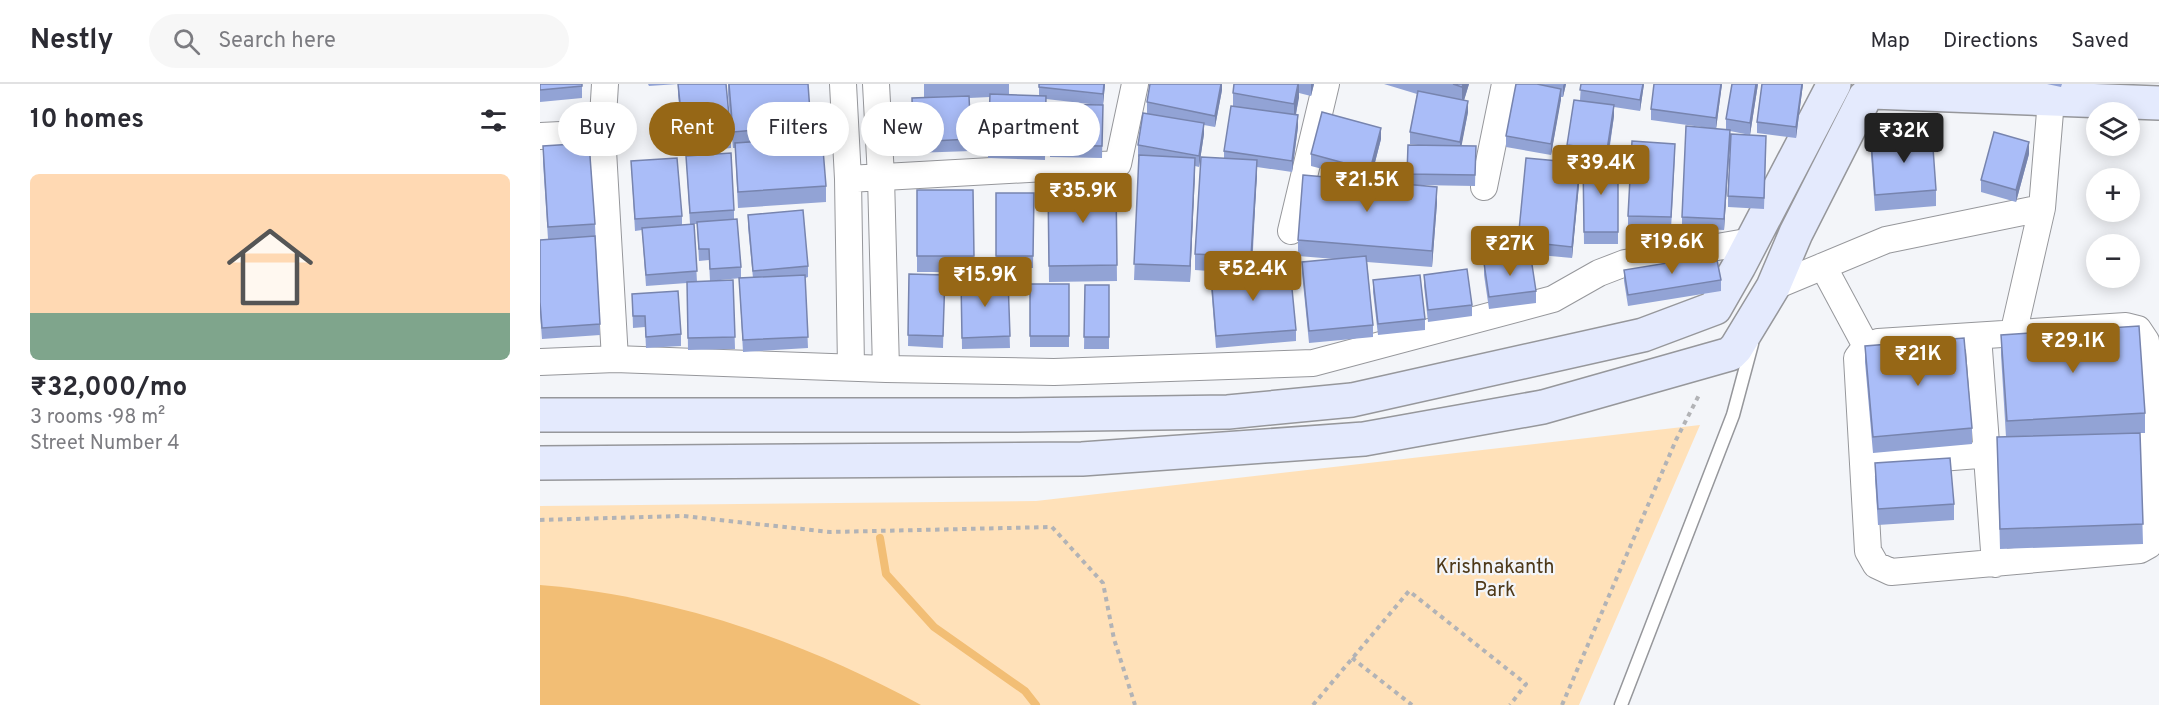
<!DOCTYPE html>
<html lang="en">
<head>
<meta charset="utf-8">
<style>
  body { margin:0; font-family:Overpass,sans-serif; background:#f7f7f7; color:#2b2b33; height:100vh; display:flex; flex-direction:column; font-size:22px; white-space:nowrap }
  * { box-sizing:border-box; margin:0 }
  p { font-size:20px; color:#7c7c81 }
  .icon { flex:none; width:33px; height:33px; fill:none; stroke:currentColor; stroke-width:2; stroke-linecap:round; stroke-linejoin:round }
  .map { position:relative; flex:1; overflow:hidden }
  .details { display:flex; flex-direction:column; background:#fff; width:540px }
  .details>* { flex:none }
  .top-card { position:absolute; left:18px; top:18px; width:570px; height:54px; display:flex; gap:12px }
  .buttons { position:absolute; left:1546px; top:18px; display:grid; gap:12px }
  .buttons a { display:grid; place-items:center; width:54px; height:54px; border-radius:50%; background:#fff; box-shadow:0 3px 15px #0003; font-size:30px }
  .price { position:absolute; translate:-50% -51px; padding:0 14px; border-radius:6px; background:#966716; color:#fff; font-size:20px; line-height:39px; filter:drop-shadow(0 2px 3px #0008) }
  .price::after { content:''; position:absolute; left:50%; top:36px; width:18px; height:14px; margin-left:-9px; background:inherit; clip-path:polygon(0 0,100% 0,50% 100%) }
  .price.on { background:#222; color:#fff }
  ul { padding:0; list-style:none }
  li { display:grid; align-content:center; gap:12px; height:318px; padding:0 30px }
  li+li { border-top:2px solid #e1e1e2 }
  li span { display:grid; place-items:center; height:186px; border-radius:9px; color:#555 }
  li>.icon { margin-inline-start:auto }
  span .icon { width:108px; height:108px; fill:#fffc; stroke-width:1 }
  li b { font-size:26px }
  h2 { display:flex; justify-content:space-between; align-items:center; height:72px; padding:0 30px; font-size:26px }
  .tag { padding:0 21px; border-radius:27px; background:#fff; box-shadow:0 3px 15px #0003; font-size:21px; line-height:54px }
  .tag.on { background:#966716; color:#fff }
  header { display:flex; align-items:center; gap:36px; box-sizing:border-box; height:84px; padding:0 30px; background:#fff; border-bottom:2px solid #e1e1e2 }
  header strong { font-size:28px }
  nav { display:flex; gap:33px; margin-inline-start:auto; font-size:21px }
  .search { width:420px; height:54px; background:#f7f7f7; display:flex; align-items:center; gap:15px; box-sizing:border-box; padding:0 21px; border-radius:33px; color:#7c7c81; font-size:22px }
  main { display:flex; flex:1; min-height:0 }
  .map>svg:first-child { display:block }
</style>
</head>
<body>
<header>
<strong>Nestly</strong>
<div class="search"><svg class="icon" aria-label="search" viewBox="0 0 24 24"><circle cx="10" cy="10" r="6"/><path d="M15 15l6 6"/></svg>Search here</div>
<nav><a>Map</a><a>Directions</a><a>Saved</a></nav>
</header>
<main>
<section class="details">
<h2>10 homes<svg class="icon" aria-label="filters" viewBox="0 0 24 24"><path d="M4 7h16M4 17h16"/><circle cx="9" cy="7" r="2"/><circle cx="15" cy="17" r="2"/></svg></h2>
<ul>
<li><span style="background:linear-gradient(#ffd9b3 75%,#7fa58c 0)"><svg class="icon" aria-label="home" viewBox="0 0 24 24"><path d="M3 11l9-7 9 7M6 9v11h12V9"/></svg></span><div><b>₹32,000/mo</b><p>3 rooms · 98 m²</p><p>Street Number 4</p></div></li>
</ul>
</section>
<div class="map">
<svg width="1619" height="621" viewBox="0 0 1619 621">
  <rect width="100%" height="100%" fill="#f3f5f9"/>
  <!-- green -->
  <path fill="#ffe1b9" d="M1160,341l-121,280h-1039v-199l496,-5z"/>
  <!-- water -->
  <path fill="#f2be75" d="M0,501c133,11 264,56 381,120h-381z"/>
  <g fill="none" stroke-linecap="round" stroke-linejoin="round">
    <!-- stream -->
    <path stroke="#f2be75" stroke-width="8" d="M340,454l6,36 48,53 91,64 11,14"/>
    <defs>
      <path id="service" d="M1081,621l112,-290 19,-71"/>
      <path id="minor" d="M65,0l-3,49 13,226
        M303,0l5,95 3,188
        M336,0l5,93 5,192
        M0,52l62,-3
        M308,95l270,-15 17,-80
        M944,103l21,-103
        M751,147l35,-147
        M1283,182l43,80
        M1233,203l113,-47 156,-32 9,-108
        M1586,242l12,3 8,12 7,192 -4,12 -9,5 -249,22 -15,-7 -8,-14 -11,-193 9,-12 12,-4z
        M1476,249l-1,-7 27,-118
        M1438,252l17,228
        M0,278l75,-3 271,10 168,3 259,-9 240,-64 46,-26 26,-10 127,-22
        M1323,380l167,-13"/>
      <path id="secondary" d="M0,331h477l211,-3 124,-12 291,-65 72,-27 24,-42 95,-182
        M0,379l542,-4 282,-20 179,-32 187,-53 6,-6 37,-61 23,-54 69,-136 7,-5 287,11"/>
    </defs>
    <!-- service casing -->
    <use href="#service" stroke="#96979b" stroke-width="15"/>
    <!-- minor casing -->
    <use href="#minor" stroke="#96979b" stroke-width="28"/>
    <!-- secondary casing -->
    <use href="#secondary" stroke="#96979b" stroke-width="36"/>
    <!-- path -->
    <path stroke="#b2b3b6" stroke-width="4" stroke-dasharray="4.5 4.5" stroke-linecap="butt" d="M0,436l143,-4 147,16 222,-5 51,56 11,56 21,66
      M812,574l60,47
      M773,621l96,-114 117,93 -16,21
      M1022,621l114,-265 24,-47"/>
    <!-- service -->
    <use href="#service" stroke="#fff" stroke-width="12"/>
    <!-- minor -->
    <use href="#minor" stroke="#fff" stroke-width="26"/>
    <!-- secondary -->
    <use href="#secondary" stroke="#e4eafd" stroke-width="33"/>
  </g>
  <!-- wall -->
  <path fill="#92a3d5" d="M0,0h42v14l-42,4z
    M108,0h78l5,53v11l-47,5 -6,-58v-11l-29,2z
    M188,0h80l3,41v13l15,48v16l-88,6 -3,-60h-2l-5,-53z
    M384,0h85v11l30,1v-12h66l-2,21 -1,53 -52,-1 1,-53 48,1 -53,-6 -1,61 -57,-2 2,-61 -21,1 2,53 -58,2 -1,-55h12z
    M682,0v6l-7,37 -11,-2v9l-5,33 -4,-1 -5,116 -56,-2 5,-123h-1v-12l9,-32v-11z
    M694,0h80l-3,12 -12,-3 -3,22 2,12 -6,45 -35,-5 -5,104 44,59v11l-80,7 -5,-62v-11l27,-2 -43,-3v-16l29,-96v-7l9,-45v-13z
    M844,0h85l-5,16 4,12 -7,34h15l-1,40 -57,-1 19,18 -5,64 -65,-5 6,63v12l-64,6 -7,-70v-11l33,-3 -37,-3v-16l70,-59 -57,-15v-12l70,-15 -11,42 37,3 1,-39h10l-8,-1v-12l7,-38z
    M976,0h50l-3,13h-2l-10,58 -45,-8v-11z
    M1041,0h63l-4,27 -26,-4v9l-6,44h10v84h-34l-1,-84h16l-32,-4v-11l13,-45z
    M1182,0l-6,45 10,1v-11l32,-35 -8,51 -20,-4 -6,99 -42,-2v-11l27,-89 -58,-8v-11z
    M1222,0h41l-7,54 -39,-5v-11z
    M1507,0h15l-1,3z
    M1331,55l65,51v16l-61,5 -4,-56z
    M3,62l52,78 5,111 -58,4 -2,-26v-73l8,-1 -5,-77z
    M1226,63l-2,62 -36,-2v-11z
    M1489,70l-13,48 -35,-10v-12z
    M1135,71l-4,74 -43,-2v-11z
    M146,72l48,54v9l7,48v11l-31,3 -1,-21 -10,1 -2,-37h-3l3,58 36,-2 2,69 -47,1 -1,-67 -41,3 -4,-56 -7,1 -4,-70 51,55v9l8,-1z
    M1040,90l-8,84 -54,-5v-12z
    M576,99l1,98 -68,1 -1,-98z
    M377,106h56l1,82h-57z
    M456,109h38l-1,75h-37z
    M208,131l60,51v11l-3,1 3,70 -65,4 -4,-74h14l-5,-51z
    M944,179l52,28v12l-47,6 -5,-34z
    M1084,186l97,10v11l-93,15 -4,-25z
    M369,190l36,1 -2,73 -35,-2z
    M884,191l48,30v11l-44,6 -4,-36z
    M468,195l2,69 -48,1 -1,-69z
    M833,196l52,39v11l-47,5 -5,-43z
    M490,200h39v63h-39z
    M545,201h24v64h-25z
    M92,210l49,40v12l-35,2 -1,-21 -12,1z
    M1461,251l144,78v20h-5l3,111 -143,5 -3,-112h9l-5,-82z
    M1325,262l107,82v16l-99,9 -8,-91z
    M1335,379l79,41v16l-76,5 -3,-46z"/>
  <!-- shaded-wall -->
  <path fill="#7784ae" d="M564,0h1l-2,21v-11z
    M681,0h1v6l-7,37v-11z
    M758,0h1v14l-5,25v-19z
    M771,0h3l-3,12z
    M923,0h6l-7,23v-20z
    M1024,0h2l-3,13v-11z
    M1103,0h1l-4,27v-11z
    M1181,0h1l-6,45v-11z
    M1216,0h2l-8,51v-12z
    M1262,0h1l-7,54v-11z
    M1021,5v11l-10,55v-11z
    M928,17v11l-8,42v-12z
    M1074,21v11l-7,46v-12z
    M758,31v12l-6,45v-11z
    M664,39v11l-5,33v-11z
    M841,44v11l-11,43v-12z
    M1190,46v12l-6,88v-11z
    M1489,58v12l-13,48v-12z
    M655,74v16l-5,108v-16z
    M717,76v16l-6,97v-16z
    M1040,79v11l-8,84v-11z
    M897,103v16l-5,64v-16z"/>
  <!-- building -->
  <path fill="#aabdf8" stroke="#7784ae" stroke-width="1.5" d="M0,0h42v2l-42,4z
    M138,0h48l5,53 -47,4z
    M189,0h79l3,41 -78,7z
    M499,0h65l-1,10 -64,-7z
    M610,0h71l-6,32 -68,-14z
    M694,0h64l-4,20 -61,-11z
    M913,0h10l-1,3z
    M976,0h21l24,5 -10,55 -45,-8z
    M1041,0h62l-3,16 -60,-10z
    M1114,0h67l-5,34 -65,-9z
    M1192,0h24l-6,39 -24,-4z
    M1222,0h40l-6,43 -39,-5z
    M878,7l50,10 -8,41 -50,-10z
    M450,10l56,2 -1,53 -57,-2z
    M429,12l2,43 -58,3 -1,-44z
    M1034,16l40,5 -7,45 -40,-5z
    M511,20l52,1 -1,41 -52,-1z
    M691,22l67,9 -6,46 -68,-10z
    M782,28l59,16 -11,42 -59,-16z
    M603,29l61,10 -5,33 -61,-11z
    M1146,42l44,4 -6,89 -42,-2z
    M1454,48l35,10 -13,48 -35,-10z
    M1191,50l35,2 -2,62 -36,-2z
    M1392,50l4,56 -61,5 -4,-56z
    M282,53l4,49 -88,6 -3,-49z
    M1092,57l43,3 -4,73 -43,-1z
    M49,59l6,81 -47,3 -5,-81z
    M868,61l68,1 -1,29 -68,-1z
    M191,69l3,57 -44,3 -4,-57z
    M599,71l56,3 -5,108 -56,-2z
    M661,73l56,3 -6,97 -56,-3z
    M137,74l5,58 -47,3 -4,-58z
    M986,74l54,5 -8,84 -54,-6z
    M1043,76h35v72h-34z
    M763,91l134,12 -5,64 -134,-11z
    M576,99l1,82 -68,1 -1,-82z
    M377,106h56l1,66h-57z
    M456,109h38l-1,63h-37z
    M263,126l5,56 -55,5 -5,-56z
    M197,135l4,48 -31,2 -1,-20h-10l-2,-27z
    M154,140l3,47 -51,4 -4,-47z
    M55,152l5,88 -58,4 -2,-26v-62z
    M1176,171l5,25 -93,15 -4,-25z
    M826,172l7,69 -64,6 -7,-69z
    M991,174l5,33 -47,6 -5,-34z
    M750,184l6,62 -80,6 -5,-61z
    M927,185l5,36 -44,5 -4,-35z
    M369,190l36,1 -2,61 -35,-1z
    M265,191l3,62 -65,3 -4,-62z
    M880,191l5,44 -47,5 -5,-44z
    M468,195l2,57 -48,2 -1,-58z
    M193,196l2,57 -47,1 -1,-56z
    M490,200h39v52h-39z
    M545,201h24v52h-25z
    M138,207l3,43 -35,3 -1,-21h-12l-1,-22z
    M1599,242l6,87 -138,8 -6,-86z
    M1424,254l8,90 -99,9 -8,-91z
    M1600,349l3,91 -143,5 -3,-92z
    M1410,374l4,46 -76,5 -3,-46z"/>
  <g text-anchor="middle" stroke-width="4.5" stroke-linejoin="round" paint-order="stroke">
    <!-- park labels -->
    <g font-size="20" fill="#4e3919" stroke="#f3f5f9">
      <text x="955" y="489">Krishnakanth<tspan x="955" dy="23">Park</tspan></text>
    </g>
  </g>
</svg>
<div class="buttons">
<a><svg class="icon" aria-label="layers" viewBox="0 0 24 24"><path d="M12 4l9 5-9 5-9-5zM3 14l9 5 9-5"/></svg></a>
<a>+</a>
<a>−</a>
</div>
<b class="price on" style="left:1364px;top:80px">₹32K</b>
<b class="price" style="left:1061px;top:112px">₹39.4K</b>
<b class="price" style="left:827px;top:129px">₹21.5K</b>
<b class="price" style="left:543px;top:140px">₹35.9K</b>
<b class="price" style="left:1132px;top:191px">₹19.6K</b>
<b class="price" style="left:970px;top:193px">₹27K</b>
<b class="price" style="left:713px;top:218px">₹52.4K</b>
<b class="price" style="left:445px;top:224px">₹15.9K</b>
<b class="price" style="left:1533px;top:290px">₹29.1K</b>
<b class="price" style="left:1378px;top:303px">₹21K</b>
<div class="top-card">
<a class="tag">Buy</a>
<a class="tag on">Rent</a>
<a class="tag">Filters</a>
<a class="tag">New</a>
<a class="tag">Apartment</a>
</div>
</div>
</main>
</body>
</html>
